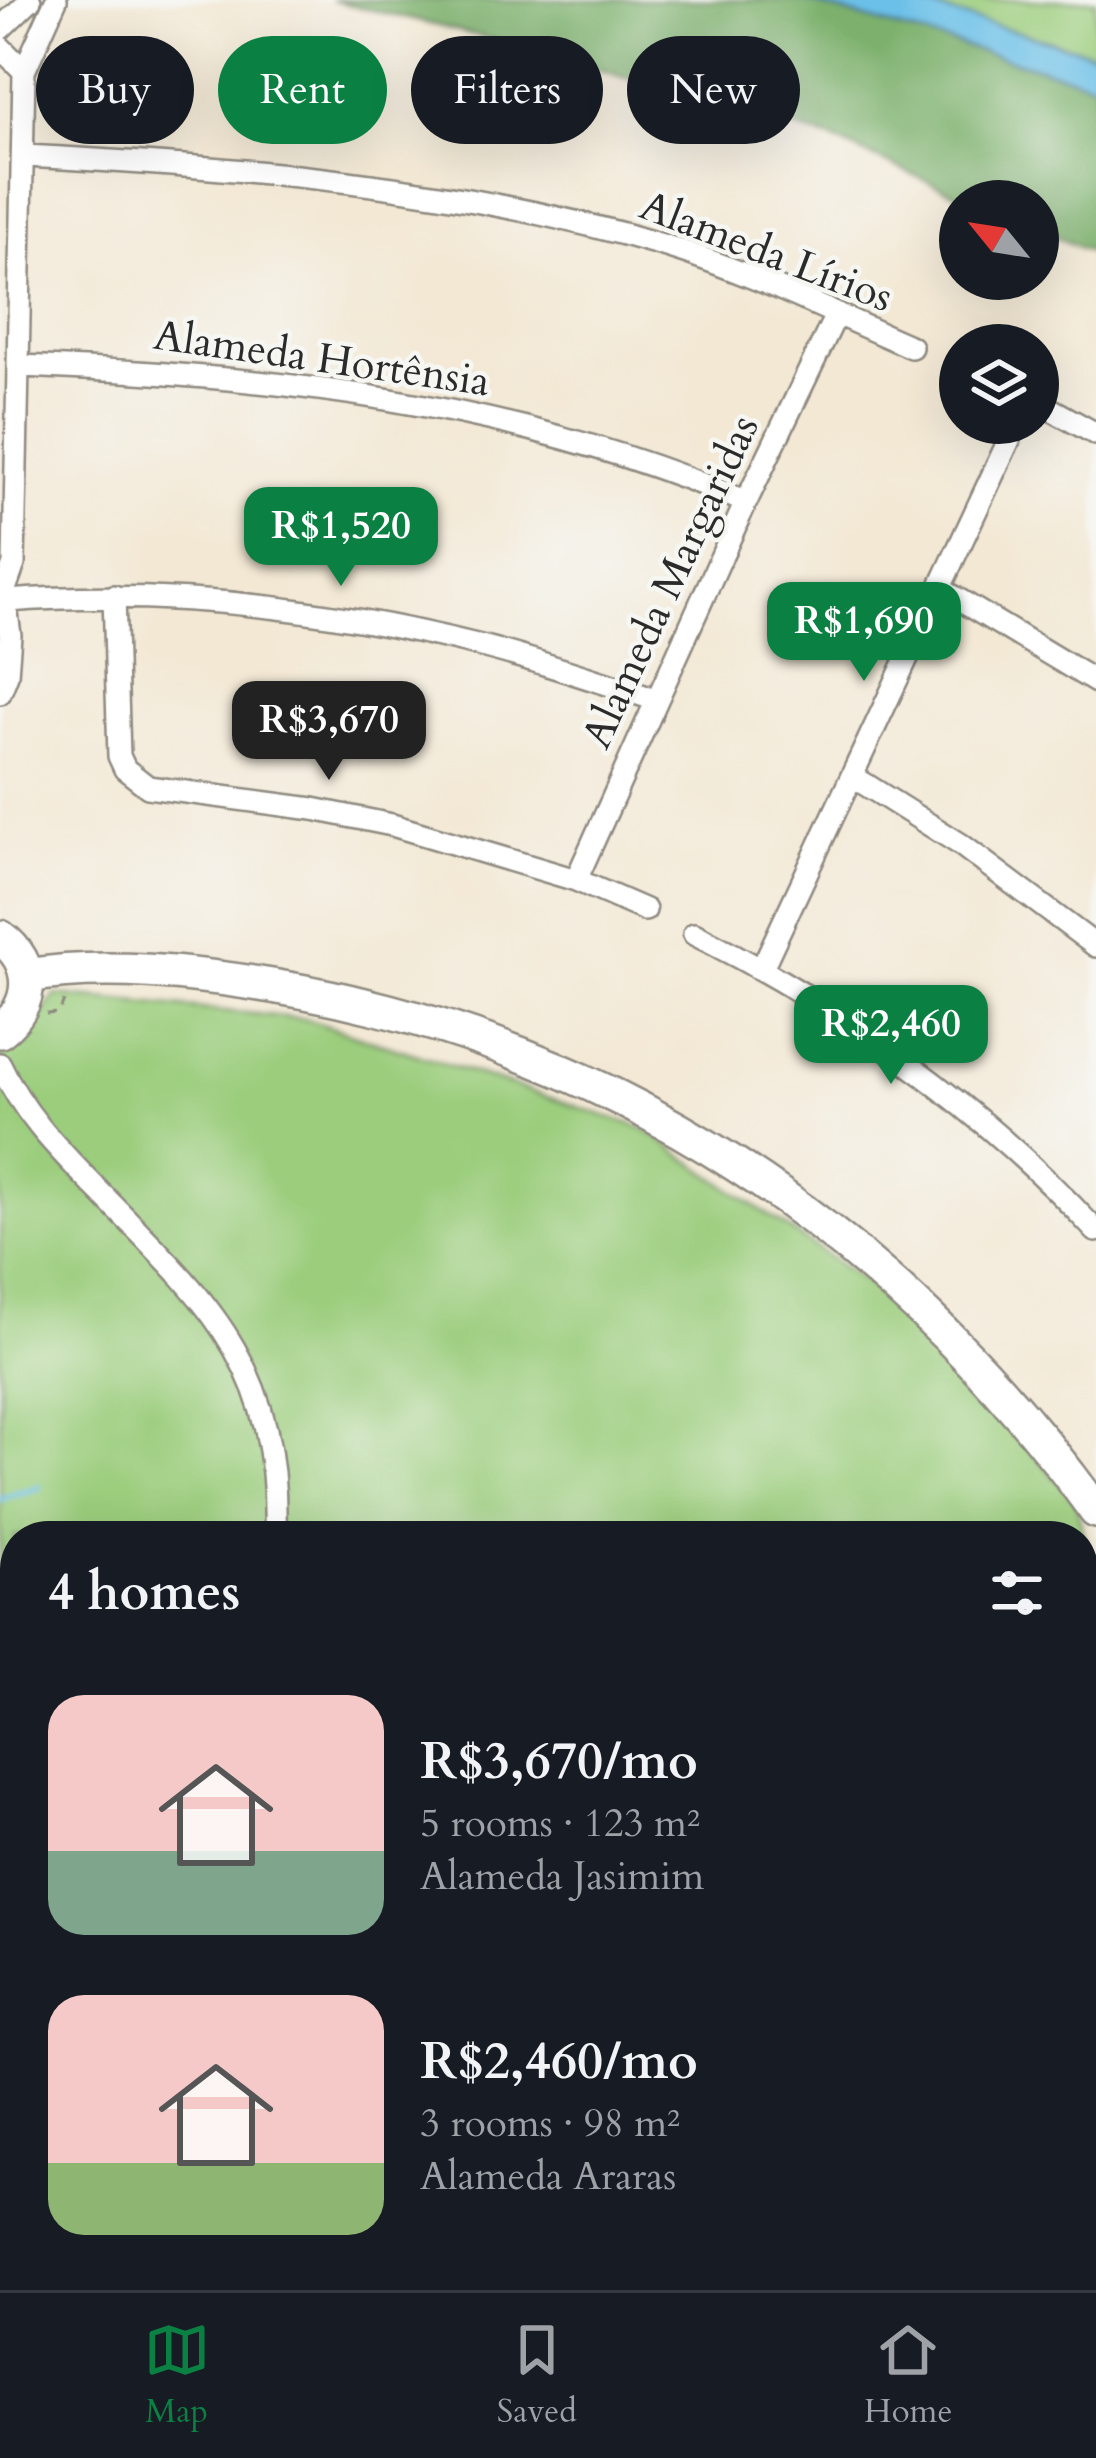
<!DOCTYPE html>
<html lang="en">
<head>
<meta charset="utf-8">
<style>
  body { margin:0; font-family:Cardo,serif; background:#20242c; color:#f1f3f6; height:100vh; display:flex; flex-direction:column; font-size:45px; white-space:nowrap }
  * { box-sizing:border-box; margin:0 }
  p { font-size:39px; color:#9ea1a6 }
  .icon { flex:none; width:66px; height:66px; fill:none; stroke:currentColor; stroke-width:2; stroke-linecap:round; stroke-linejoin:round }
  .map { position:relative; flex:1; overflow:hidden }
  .side { position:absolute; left:0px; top:1521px; width:1098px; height:771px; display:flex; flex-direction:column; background:#171b24; border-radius:48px 48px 0 0; box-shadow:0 12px 48px #0002 }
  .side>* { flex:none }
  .top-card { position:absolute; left:36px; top:36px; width:1026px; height:108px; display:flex; gap:24px }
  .needle { width:78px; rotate:300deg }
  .tools { position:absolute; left:939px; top:180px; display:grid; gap:24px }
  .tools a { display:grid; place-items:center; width:120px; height:120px; border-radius:50%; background:#171b24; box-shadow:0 12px 48px #0002; font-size:60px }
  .price { position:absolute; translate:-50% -102px; padding:0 27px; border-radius:24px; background:#0b8043; color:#fff; font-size:39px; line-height:78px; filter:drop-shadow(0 3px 6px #0008) }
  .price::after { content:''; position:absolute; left:50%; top:72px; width:36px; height:27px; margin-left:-18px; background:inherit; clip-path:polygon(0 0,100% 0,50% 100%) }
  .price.selected { background:#222; color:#fff }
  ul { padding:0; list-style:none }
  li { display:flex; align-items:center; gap:36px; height:300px; padding:0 48px }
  li span { display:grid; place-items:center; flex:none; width:336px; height:240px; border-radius:36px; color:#555 }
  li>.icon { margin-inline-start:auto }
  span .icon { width:144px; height:144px; fill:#fffc; stroke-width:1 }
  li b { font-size:51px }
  h2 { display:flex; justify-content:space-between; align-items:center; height:144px; padding:0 48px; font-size:51px }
  .tag { padding:0 42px; border-radius:54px; background:#171b24; box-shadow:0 12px 48px #0002; font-size:42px; line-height:108px }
  .tag.selected { background:#0b8043; color:#fff }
  .dock { display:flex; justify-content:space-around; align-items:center; height:168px; border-top:3px solid #363941; background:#171b24; font-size:33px; color:#9ea1a6 }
  .dock a { display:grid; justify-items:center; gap:6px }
  .dock .selected { color:#0b8043 }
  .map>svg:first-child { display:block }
</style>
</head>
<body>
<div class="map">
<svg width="1096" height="2290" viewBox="0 0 1096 2290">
  <rect width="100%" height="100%" fill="#f6f6f2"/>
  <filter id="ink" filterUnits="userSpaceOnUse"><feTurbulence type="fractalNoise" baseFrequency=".00833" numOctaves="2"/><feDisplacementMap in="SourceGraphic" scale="24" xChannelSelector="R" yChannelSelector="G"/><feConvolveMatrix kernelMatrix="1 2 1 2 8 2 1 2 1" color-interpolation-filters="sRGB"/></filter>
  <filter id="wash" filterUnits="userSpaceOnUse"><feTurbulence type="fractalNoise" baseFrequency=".004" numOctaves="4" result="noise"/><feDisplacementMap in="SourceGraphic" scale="48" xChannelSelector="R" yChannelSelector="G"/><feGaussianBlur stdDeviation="2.7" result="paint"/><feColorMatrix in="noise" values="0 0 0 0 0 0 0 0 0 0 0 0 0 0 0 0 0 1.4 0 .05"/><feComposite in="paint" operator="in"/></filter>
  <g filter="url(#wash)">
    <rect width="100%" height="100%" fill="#f3e8d4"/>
    <!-- green -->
    <path fill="#9bcd7d" stroke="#637c54" stroke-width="3" d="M904,0h192v54z
      M56,995l250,24 337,109 271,188 161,184 10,39 -2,29v-32h-1068v455l-15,26v-962l14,-5z
      M1083,1603l13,8v661l-8,18h-677l13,-13h659z"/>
    <!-- forest -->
    <path fill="#7cb06c" stroke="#546e4c" stroke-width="3" d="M331,0h469l296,84v171l-58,-26v-28h-65l-141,-62 -316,-94z"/>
    <!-- water -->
    <path fill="#6bc0e8" stroke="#4b768a" stroke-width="3" d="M800,0h104l192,54v30z"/>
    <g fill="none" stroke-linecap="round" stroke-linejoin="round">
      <!-- stream -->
      <path stroke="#6bc0e8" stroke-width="6" d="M0,1499l39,-12"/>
    </g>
  </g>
  <g filter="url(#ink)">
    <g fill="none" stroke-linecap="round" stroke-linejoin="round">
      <defs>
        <path id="street" d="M0,29l30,-29
          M0,47l24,24
          M24,156c216,11 434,28 642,90 84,26 164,66 245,101
          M960,364v1
          M18,366c256,10 490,34 728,136
          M1038,402l58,32
          M941,589l155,93
          M114,596l5,160 6,13 23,18 165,22 79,16 184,55 69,30
          M8,601c157,-12 320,7 473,45 60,15 118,36 176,54
          M0,693l7,-18 3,-40 -6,-43 10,-28 10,-493 32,-71
          M852,776l108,68 136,102
          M576,880l170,-378 90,-187
          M694,934c150,75 287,173 402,297
          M762,968l255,-545
          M0,1064c23,50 58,85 96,124 112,114 184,176 179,348
          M0,2216l9,-23
          M233,2290l10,-13"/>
        <path id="secondary" d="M0,937c36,26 35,67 0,94
          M27,976c79,-13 166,-3 245,10 343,57 622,246 824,525
          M1083,1590l13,13"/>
      </defs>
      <!-- street casing -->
      <use href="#street" stroke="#8f8a80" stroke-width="26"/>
      <!-- secondary casing -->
      <use href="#secondary" stroke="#8f8a80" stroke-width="38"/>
      <!-- path -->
      <path stroke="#8f8a80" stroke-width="3" stroke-dasharray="9 9" stroke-linecap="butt" d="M46,1014l13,-1 5,-12"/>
      <!-- street -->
      <use href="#street" stroke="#fff" stroke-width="21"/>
      <!-- secondary -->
      <use href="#secondary" stroke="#fff" stroke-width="33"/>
    </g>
  </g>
  <g text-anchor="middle" stroke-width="9" stroke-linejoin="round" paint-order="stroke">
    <!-- street labels -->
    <g font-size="42" fill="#2b2b2b" stroke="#f6f6f2">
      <text transform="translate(767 250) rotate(21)" y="15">Alameda Lírios</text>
      <text transform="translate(322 357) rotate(8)" y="15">Alameda Hortênsia</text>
      <text transform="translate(669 581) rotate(-65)" y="15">Alameda Margaridas</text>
    </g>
  </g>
</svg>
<div class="tools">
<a><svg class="needle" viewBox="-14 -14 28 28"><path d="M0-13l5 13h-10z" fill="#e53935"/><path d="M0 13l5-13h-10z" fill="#9ea1a6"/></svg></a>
<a><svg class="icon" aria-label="layers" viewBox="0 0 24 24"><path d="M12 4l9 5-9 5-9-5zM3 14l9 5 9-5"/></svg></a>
</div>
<b class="price" style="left:341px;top:589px">R$1,520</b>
<b class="price" style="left:864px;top:684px">R$1,690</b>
<b class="price selected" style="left:329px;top:783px">R$3,670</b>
<b class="price" style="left:891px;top:1087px">R$2,460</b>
<div class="top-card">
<a class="tag">Buy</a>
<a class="tag selected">Rent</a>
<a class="tag">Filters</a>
<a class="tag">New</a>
</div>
<section class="side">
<h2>4 homes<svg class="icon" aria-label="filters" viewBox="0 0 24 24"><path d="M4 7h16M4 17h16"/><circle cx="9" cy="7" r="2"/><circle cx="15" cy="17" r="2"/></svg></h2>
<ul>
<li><span style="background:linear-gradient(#f6c9c9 65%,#7fa58c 0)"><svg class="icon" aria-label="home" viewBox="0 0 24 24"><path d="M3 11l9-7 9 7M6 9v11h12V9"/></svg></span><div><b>R$3,670/mo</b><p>5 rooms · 123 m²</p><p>Alameda Jasimim</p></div></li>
<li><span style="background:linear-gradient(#f6c9c9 70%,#8fb573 0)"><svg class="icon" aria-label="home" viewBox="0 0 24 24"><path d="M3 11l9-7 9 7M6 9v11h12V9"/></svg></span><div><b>R$2,460/mo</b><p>3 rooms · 98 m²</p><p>Alameda Araras</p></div></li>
</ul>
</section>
</div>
<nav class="dock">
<a class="selected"><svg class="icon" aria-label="map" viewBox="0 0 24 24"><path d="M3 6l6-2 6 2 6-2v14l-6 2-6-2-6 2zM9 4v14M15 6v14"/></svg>Map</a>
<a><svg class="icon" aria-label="saved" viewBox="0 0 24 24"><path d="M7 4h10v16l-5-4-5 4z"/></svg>Saved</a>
<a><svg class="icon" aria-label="home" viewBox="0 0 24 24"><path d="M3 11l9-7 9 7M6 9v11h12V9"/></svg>Home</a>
</nav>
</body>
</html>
